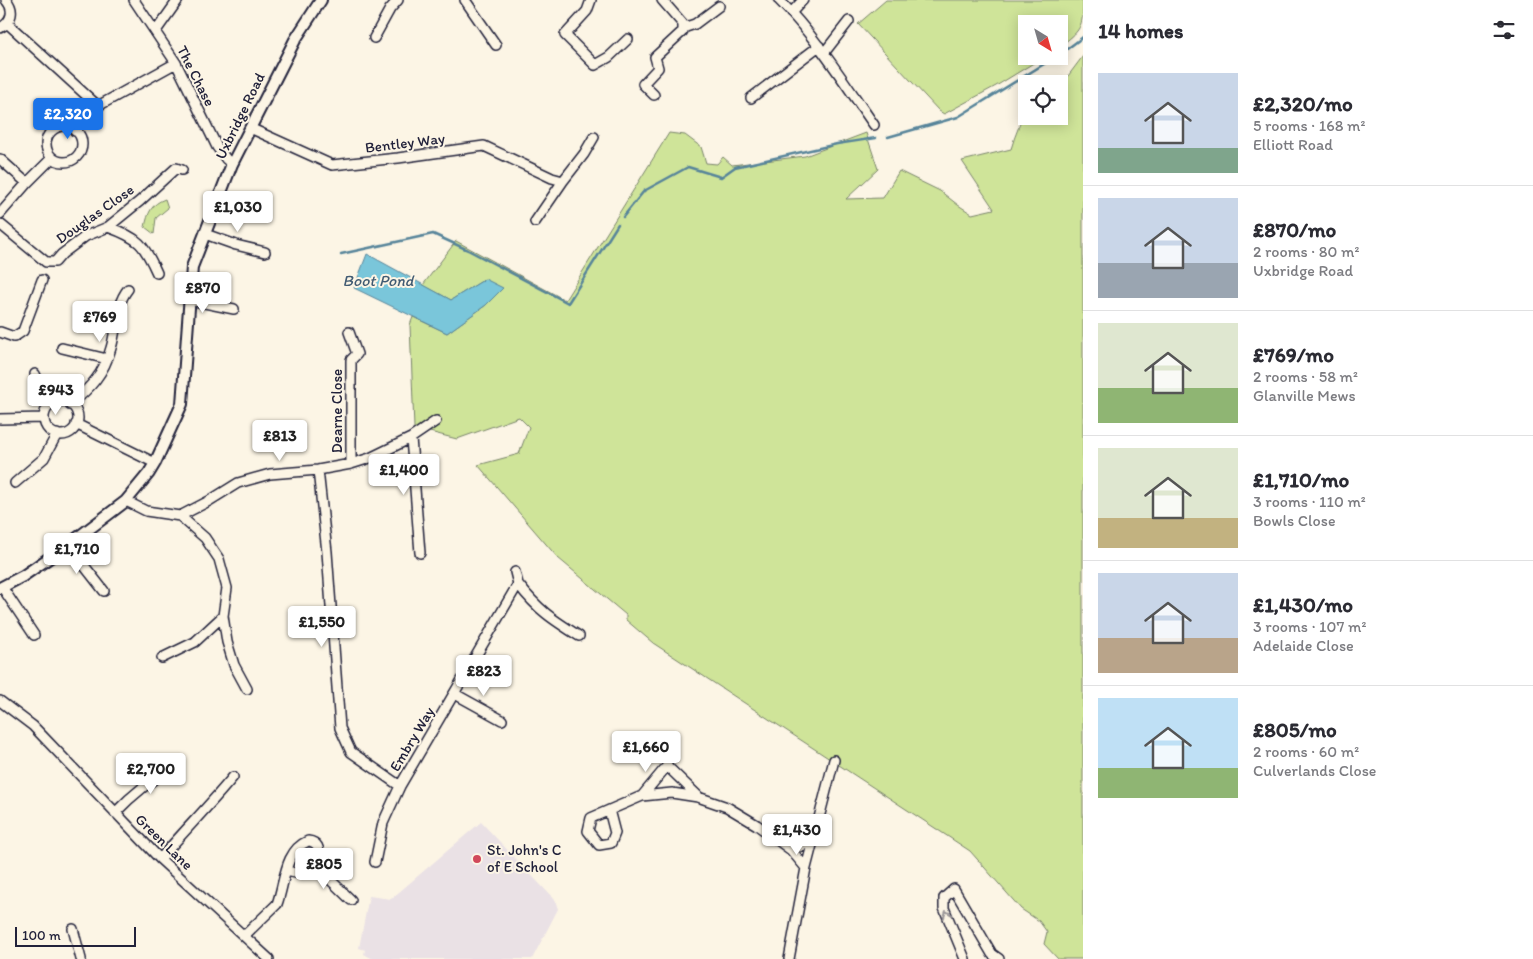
<!DOCTYPE html>
<html lang="en">
<head>
<meta charset="utf-8">
<style>
  body { margin:0; font-family:Itim,sans-serif; background:#f7f7f7; color:#2b2b33; height:100vh; display:flex; flex-direction:column; font-size:19px; white-space:nowrap }
  * { box-sizing:border-box; margin:0 }
  p { font-size:16px; color:#7c7c81 }
  .icon { flex:none; width:28px; height:28px; fill:none; stroke:currentColor; stroke-width:2; stroke-linecap:round; stroke-linejoin:round }
  .map { position:relative; flex:1; overflow:hidden }
  .side { display:flex; flex-direction:column; background:#fff; width:450px }
  .side>* { flex:none }
  .needle { width:32px; rotate:143deg }
  .fabs { position:absolute; left:1018px; top:15px; display:grid; gap:10px }
  .fabs a { display:grid; place-items:center; width:50px; height:50px; border-radius:0px; background:#fff; box-shadow:0 2px 12px #0003; font-size:25px }
  .scale { position:absolute; left:15px; bottom:12px; width:121px; box-sizing:border-box; padding-left:5px; border:2px solid #22223b; border-top:0; font-size:14px; line-height:18px; white-space:nowrap; color:#22223b; -webkit-text-stroke:4px #fcf5e5; paint-order:stroke }
  .price { position:absolute; translate:-50% -42px; padding:0 11px; border-radius:5px; background:#fff; color:#222; font-size:16px; line-height:32px; filter:drop-shadow(0 1px 2px #0008) }
  .price::after { content:''; position:absolute; left:50%; top:30px; width:15px; height:11px; margin-left:-8px; background:inherit; clip-path:polygon(0 0,100% 0,50% 100%) }
  .price.on { background:#1a73e8; color:#fff }
  ul { padding:0; list-style:none }
  li { display:flex; align-items:center; gap:15px; height:125px; padding:0 15px }
  li+li { border-top:1px solid #e1e1e2 }
  li span { display:grid; place-items:center; flex:none; width:140px; height:100px; border-radius:0px; color:#555 }
  li>.icon { margin-inline-start:auto }
  span .icon { width:60px; height:60px; fill:#fffc; stroke-width:1 }
  li b { font-size:21px }
  h2 { display:flex; justify-content:space-between; align-items:center; height:60px; padding:0 15px; font-size:21px }
  main { display:flex; flex:1; min-height:0 }
  .map>svg:first-child { display:block }
</style>
</head>
<body>
<main>
<div class="map">
<svg width="1083" height="959" viewBox="0 0 1083 959">
  <rect width="100%" height="100%" fill="#fcf5e5"/>
  <filter id="ink" filterUnits="userSpaceOnUse"><feTurbulence type="fractalNoise" baseFrequency=".02" numOctaves="2"/><feDisplacementMap in="SourceGraphic" scale="10" xChannelSelector="R" yChannelSelector="G"/><feConvolveMatrix kernelMatrix="1 2 1 2 8 2 1 2 1" color-interpolation-filters="sRGB"/></filter>
  <g filter="url(#ink)">
    <!-- built -->
    <path fill="#eae1e5" d="M481,822l74,78 3,9 -26,50h-159l-9,-5 1,-4 -6,-2 10,-52 22,3z"/>
    <!-- green -->
    <path fill="#cfe499" stroke="#78836a" d="M886,0h197c0,28 -2,30 -24,47v-23h-33v32h19l-49,30 -52,28 -5,-3 -81,-87z
      M1083,56v903h-25l-14,-15 3,-12 -8,-11 -18,-12 -51,-58 -317,-208 -27,-23v-5l-68,-57 -80,-93 41,-11 10,-27 -10,-10 -62,22 -43,-11 -4,-103 3,-8 34,16 39,-28 -1,-26 -34,21 -28,-15 33,-44 109,59 104,-167 16,2 16,12 5,16 11,1 6,-7 9,8 73,-9 61,-23 12,36 -32,30 37,-1 16,-27 41,20 18,14 14,9 22,-5 -32,-48 49,-12c4,-15 11,-28 15,-43v10h33v-28z
      M165,199l3,9 -12,10 -2,16 -9,-7c3,-14 6,-23 20,-28z"/>
    <!-- water -->
    <path fill="#7ac6da" stroke="#57849a" d="M367,254l84,46 34,-21 18,9 -17,17 -39,28 -93,-45z"/>
    <g fill="none" stroke-linecap="round" stroke-linejoin="round">
      <!-- stream -->
      <path stroke="#57849a" stroke-width="2.5" d="M1059,55l24,-18
        M888,137l70,-20 99,-61
        M623,217l21,-26 44,-24 33,10 14,-10 102,-23 39,-6
        M341,254l92,-20 35,16 100,53 50,-79"/>
      <defs>
        <path id="minor" d="M134,0l42,63 41,84 9,12 6,5
          M465,0l31,45
          M591,0l-4,11 -22,24 30,30 14,-8 19,-18
          M779,0c37,37 65,82 95,125
          M791,13l12,-13
          M7,23l91,83
          M0,28c12,-6 15,-18 6,-28
          M683,28l12,-4 24,-18
          M156,31l22,-31
          M374,38l16,-29 8,-9
          M824,53l25,-32
          M654,95l-11,-11 15,-16 -3,-11 28,-26v-7l-21,-24
          M751,98l68,-52
          M46 144a18 18 0 1 1 36 0a18 18 0 1 1-36 0Z
          M250,128l82,37 66,-7 86,-12 68,32 11,3 21,-27 10,-17
          M75,131l23,-25 78,-43
          M0,159l27,24
          M0,214l27,-31 25,-25
          M535,222l28,-41
          M0,224l46,38h9l7,-8 24,-18 22,-9 32,-26 36,-33 6,2
          M108,227c31,11 36,17 49,46
          M205,234l31,11 29,7
          M190,300l44,9
          M0,332l14,5 9,-6 19,-51
          M349,332l8,22 -6,6v104
          M62,348l45,11
          M35,374l8,17 10,12
          M44 418a17 17 0 1 1 34 0a17 17 0 1 1-34 0Z
          M70,405c20,-17 34,-31 41,-57 6,-19 4,-43 17,-59
          M0,419l44,-1
          M76,424l79,39
          M411,438l9,115
          M318,470l9,82 13,176 11,24 49,34
          M15,483l29,-25 13,-24
          M126,501l20,10 34,5 29,-15 29,-18 32,-9 48,-4 33,-6 19,-6 41,-20 25,-17
          M180,516l25,22 14,21 8,29 -4,28 4,26 7,23 13,24
          M68,545l36,46
          M515,572l3,12
          M2,587l32,48
          M162,658l33,-16 28,-26
          M455,694l47,26
          M0,701l33,25 127,133 109,100
          M666,743l1,23 31,30
          M642,796l25,-30
          M609,810l6,23 -4,10 -12,2 -11,-14 3,-13 51,-22 30,-3 26,4 29,10 30,18 34,25 15,18
          M115,813c19,-20 38,-35 62,-49
          M791,850l21,-8
          M160,859c24,-28 50,-54 73,-82
          M375,862l8,-39 17,-37 118,-202c20,26 34,35 61,52
          M314,864l37,36
          M73,929l8,30
          M244,936l33,-32c8,-21 7,-53 31,-63 20,2 8,28 -6,32 -5,1 -11,-1 -16,-2
          M789,959l17,-91 28,-108
          M965,959l-21,-51v-10l10,-9 38,65 7,5"/>
        <path id="major" d="M0,588l23,-12 45,-31 58,-44 23,-28 6,-10 27,-59 10,-137 40,-103 63,-124 26,-40"/>
      </defs>
      <!-- minor casing -->
      <use href="#minor" stroke="#22223b" stroke-width="12"/>
      <!-- major casing -->
      <use href="#major" stroke="#22223b" stroke-width="14"/>
      <!-- minor -->
      <use href="#minor" stroke="#fcf5e5" stroke-width="9"/>
      <!-- major -->
      <use href="#major" stroke="#fcf5e5" stroke-width="10"/>
    </g>
    <!-- one-way arrows -->
    <defs><path id="oneway-chevron" d="M-2-3.5L2.5 0L-2 3.5" fill="none" stroke-width="1.6" stroke-linecap="round" stroke-linejoin="round" transform="scale(1.25)"/></defs>
    <use stroke="#9a9698" href="#oneway-chevron" transform="translate(947 914) rotate(-110)"/>
  </g>
  <!-- markers -->
  <circle fill="#d1495b" stroke="#fcf5e5" stroke-width="2" cx="477" cy="859" r="5"/>
  <g text-anchor="middle" stroke-width="4" stroke-linejoin="round" paint-order="stroke">
    <!-- street labels -->
    <g font-size="15" fill="#22223b" stroke="#fcf5e5">
      <text transform="translate(196 76) rotate(63)" y="5">The Chase</text>
      <text transform="translate(240 116) rotate(-64)" y="5">Uxbridge Road</text>
      <text transform="translate(405 143) rotate(-7)" y="5">Bentley Way</text>
      <text transform="translate(95 214) rotate(-35)" y="5">Douglas Close</text>
      <text transform="translate(337 411) rotate(-90)" y="5">Dearne Close</text>
      <text transform="translate(412 739) rotate(-59)" y="5">Embry Way</text>
      <text transform="translate(164 842) rotate(44)" y="5">Green Lane</text>
    </g>
    <!-- poi labels -->
    <g font-size="15" fill="#22223b" stroke="#fcf5e5" text-anchor="start">
      <text x="487" y="855">St. John's C<tspan x="487" dy="17">of E School</tspan></text>
    </g>
    <!-- water labels -->
    <g font-size="16" font-style="italic" fill="#415b73" stroke="#fcf5e5">
      <text x="378" y="286">Boot Pond</text>
    </g>
  </g>
</svg>
<div class="fabs">
<a><svg class="needle" viewBox="-14 -14 28 28"><path d="M0-13l5 13h-10z" fill="#e53935"/><path d="M0 13l5-13h-10z" fill="#7c7c81"/></svg></a>
<a><svg class="icon" aria-label="locate" viewBox="0 0 24 24"><circle cx="12" cy="12" r="6"/><path d="M12 2v4M12 18v4M2 12h4M18 12h4"/></svg></a>
</div>
<div class="scale">100 m</div>
<b class="price on" style="left:68px;top:140px">£2,320</b>
<b class="price" style="left:238px;top:233px">£1,030</b>
<b class="price" style="left:203px;top:314px">£870</b>
<b class="price" style="left:100px;top:343px">£769</b>
<b class="price" style="left:56px;top:416px">£943</b>
<b class="price" style="left:280px;top:462px">£813</b>
<b class="price" style="left:404px;top:496px">£1,400</b>
<b class="price" style="left:77px;top:575px">£1,710</b>
<b class="price" style="left:322px;top:648px">£1,550</b>
<b class="price" style="left:484px;top:697px">£823</b>
<b class="price" style="left:646px;top:773px">£1,660</b>
<b class="price" style="left:151px;top:795px">£2,700</b>
<b class="price" style="left:797px;top:856px">£1,430</b>
<b class="price" style="left:324px;top:890px">£805</b>
</div>
<section class="side">
<h2>14 homes<svg class="icon" aria-label="filters" viewBox="0 0 24 24"><path d="M4 7h16M4 17h16"/><circle cx="9" cy="7" r="2"/><circle cx="15" cy="17" r="2"/></svg></h2>
<ul>
<li><span style="background:linear-gradient(#c9d6e8 75%,#7fa58c 0)"><svg class="icon" aria-label="home" viewBox="0 0 24 24"><path d="M3 11l9-7 9 7M6 9v11h12V9"/></svg></span><div><b>£2,320/mo</b><p>5 rooms · 168 m²</p><p>Elliott Road</p></div></li>
<li><span style="background:linear-gradient(#c9d6e8 65%,#9aa5b1 0)"><svg class="icon" aria-label="home" viewBox="0 0 24 24"><path d="M3 11l9-7 9 7M6 9v11h12V9"/></svg></span><div><b>£870/mo</b><p>2 rooms · 80 m²</p><p>Uxbridge Road</p></div></li>
<li><span style="background:linear-gradient(#dfe7d0 65%,#8fb573 0)"><svg class="icon" aria-label="home" viewBox="0 0 24 24"><path d="M3 11l9-7 9 7M6 9v11h12V9"/></svg></span><div><b>£769/mo</b><p>2 rooms · 58 m²</p><p>Glanville Mews</p></div></li>
<li><span style="background:linear-gradient(#dfe7d0 70%,#c2b280 0)"><svg class="icon" aria-label="home" viewBox="0 0 24 24"><path d="M3 11l9-7 9 7M6 9v11h12V9"/></svg></span><div><b>£1,710/mo</b><p>3 rooms · 110 m²</p><p>Bowls Close</p></div></li>
<li><span style="background:linear-gradient(#c9d6e8 65%,#b9a48a 0)"><svg class="icon" aria-label="home" viewBox="0 0 24 24"><path d="M3 11l9-7 9 7M6 9v11h12V9"/></svg></span><div><b>£1,430/mo</b><p>3 rooms · 107 m²</p><p>Adelaide Close</p></div></li>
<li><span style="background:linear-gradient(#bfe0f5 70%,#8fb573 0)"><svg class="icon" aria-label="home" viewBox="0 0 24 24"><path d="M3 11l9-7 9 7M6 9v11h12V9"/></svg></span><div><b>£805/mo</b><p>2 rooms · 60 m²</p><p>Culverlands Close</p></div></li>
</ul>
</section>
</main>
</body>
</html>
